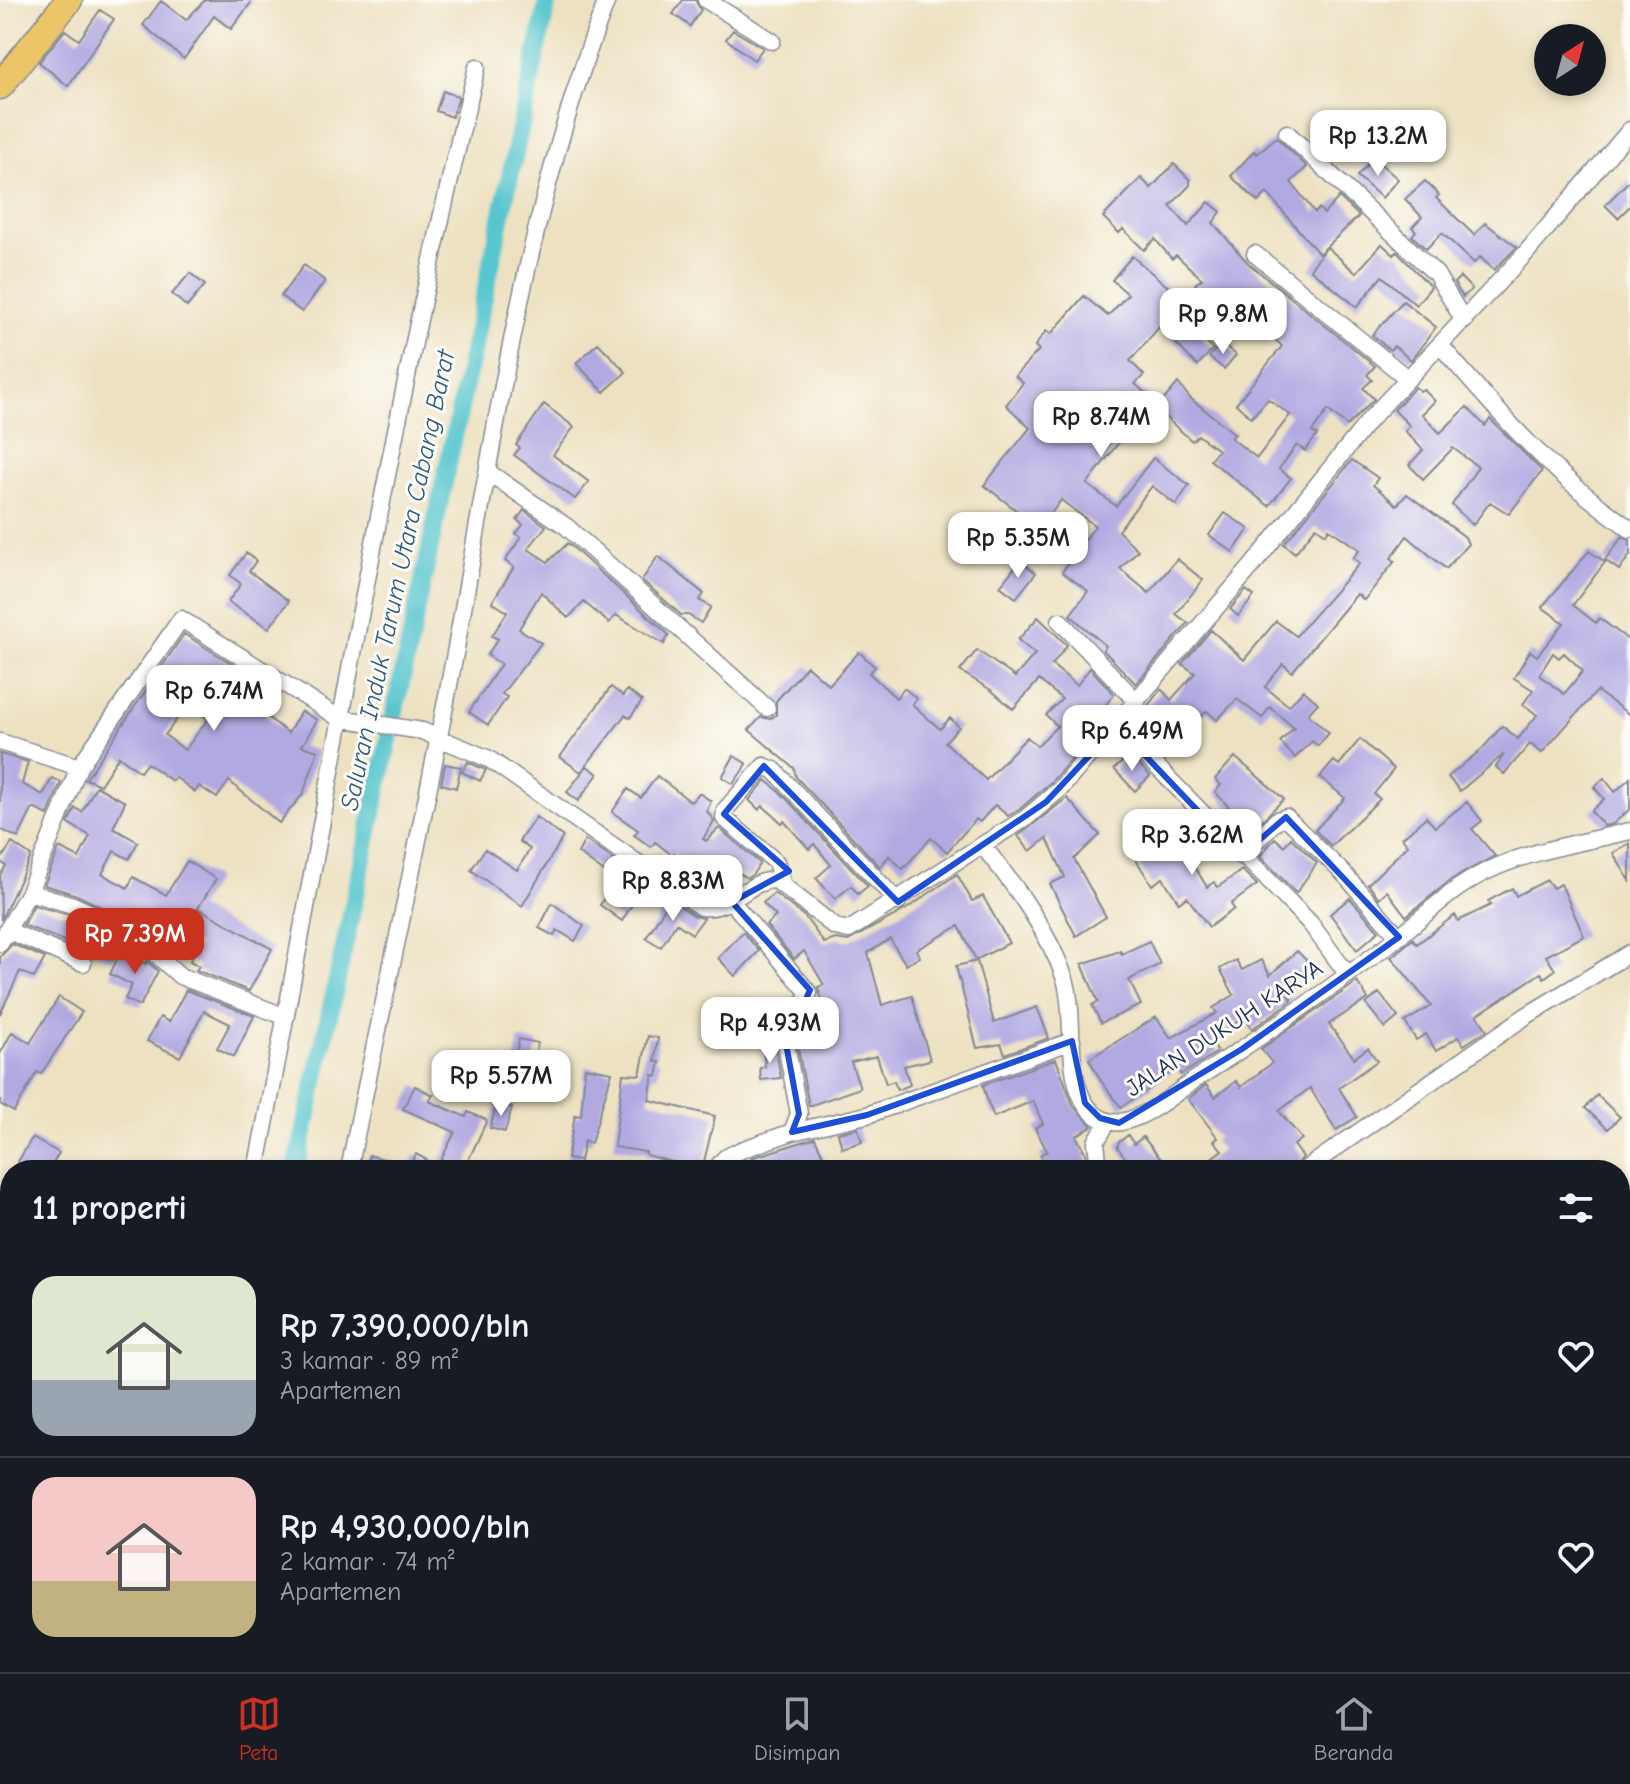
<!DOCTYPE html>
<html lang="id">
<head>
<meta charset="utf-8">
<style>
  body { margin:0; font-family:"Comic Neue",sans-serif; background:#20242c; color:#f1f3f6; height:100vh; display:flex; flex-direction:column; font-size:30px; white-space:nowrap }
  * { box-sizing:border-box; margin:0 }
  p { font-size:26px; color:#9ea1a6 }
  .icon { flex:none; width:44px; height:44px; fill:none; stroke:currentColor; stroke-width:2; stroke-linecap:round; stroke-linejoin:round }
  .map { position:relative; flex:1; overflow:hidden }
  .side { position:absolute; left:0px; top:1160px; width:1630px; height:512px; display:flex; flex-direction:column; background:#171b24; border-radius:32px 32px 0 0; box-shadow:0 4px 12px #0003 }
  .side>* { flex:none }
  .needle { width:52px; rotate:36deg }
  .buttons { position:absolute; left:1534px; top:24px; display:grid; gap:16px }
  .buttons a { display:grid; place-items:center; width:72px; height:72px; border-radius:50%; background:#171b24; box-shadow:0 4px 12px #0003; font-size:40px }
  .price { position:absolute; translate:-50% -68px; padding:0 18px; border-radius:16px; background:#fff; color:#222; font-size:26px; line-height:52px; filter:drop-shadow(0 2px 4px #0008) }
  .price::after { content:''; position:absolute; left:50%; top:48px; width:24px; height:18px; margin-left:-12px; background:inherit; clip-path:polygon(0 0,100% 0,50% 100%) }
  .price.active { background:#c8321e; color:#fff }
  ul { padding:0; list-style:none }
  li { display:flex; align-items:center; gap:24px; height:200px; padding:0 32px }
  li+li { border-top:2px solid #363941 }
  li span { display:grid; place-items:center; flex:none; width:224px; height:160px; border-radius:24px; color:#555 }
  li>.icon { margin-inline-start:auto }
  span .icon { width:96px; height:96px; fill:#fffc; stroke-width:1 }
  li b { font-size:34px }
  h2 { display:flex; justify-content:space-between; align-items:center; height:96px; padding:0 32px; font-size:34px }
  .dock { display:flex; justify-content:space-around; align-items:center; height:112px; border-top:2px solid #363941; background:#171b24; font-size:22px; color:#9ea1a6 }
  .dock a { display:grid; justify-items:center; gap:4px }
  .dock .active { color:#c8321e }
  .map>svg:first-child { display:block }
</style>
</head>
<body>
<div class="map">
<svg width="1630" height="1672" viewBox="0 0 1630 1672">
  <rect width="100%" height="100%" fill="#fdfcf7"/>
  <filter id="ink" filterUnits="userSpaceOnUse"><feTurbulence type="fractalNoise" baseFrequency=".0125" numOctaves="2"/><feDisplacementMap in="SourceGraphic" scale="16" xChannelSelector="R" yChannelSelector="G"/><feConvolveMatrix kernelMatrix="1 2 1 2 8 2 1 2 1" color-interpolation-filters="sRGB"/></filter>
  <filter id="wash" filterUnits="userSpaceOnUse"><feTurbulence type="fractalNoise" baseFrequency=".006" numOctaves="4" result="noise"/><feDisplacementMap in="SourceGraphic" scale="32" xChannelSelector="R" yChannelSelector="G"/><feGaussianBlur stdDeviation="1.8" result="paint"/><feColorMatrix in="noise" values="0 0 0 0 0 0 0 0 0 0 0 0 0 0 0 0 0 1.4 0 .05"/><feComposite in="paint" operator="in"/></filter>
  <g filter="url(#wash)">
    <rect width="100%" height="100%" fill="#ede1c1"/>
    <g fill="none" stroke-linecap="round" stroke-linejoin="round">
      <!-- canal -->
      <path stroke="#59c6cf" stroke-width="18" d="M296,1170l252,-1170
        M188,1672l3,-10"/>
    </g>
    <g id="blocks">
      <!-- building -->
      <path fill="#b2a9e2" fill-rule="evenodd" d="M205,0h48l-22,29 -17,-13 -30,43 -41,-34 18,-24 25,19z
        M683,0h12l6,10 -11,16 -17,-12z
        M100,10l14,9 -46,67 -29,-24 26,-32 14,10z
        M733,30l30,18 -9,12 -28,-21z
        M443,91l16,6 -7,20 -16,-6z
        M1276,137l31,30 -16,15 24,31 4,-5 5,6 15,-17 20,19 -40,38 -52,-61 -9,9 -27,-26 23,-25 3,3z
        M1374,158l24,21 -16,19 -25,-22z
        M1174,164l16,16v5l-20,21 18,20 21,-24 12,10 -8,11 35,40 127,103 -8,9 5,5 -9,8 11,11 -27,27 -19,-16 -16,22 5,3 -12,16 -8,-6 -18,24 12,9 -22,28 -59,-46 8,-10 -20,-15 -6,6 -36,-32 22,-26 12,15 45,36 -4,4 26,20 33,-43 -22,-16 -17,19 -15,-14 46,-58 -25,-23 10,-10 -18,-19 -9,8 -13,-14 -10,12 -22,-16 7,-5 -26,-24 -4,4 -17,-20 -11,11 -21,-21 -4,4 -16,-16 38,-39 10,10z
        M1630,180v26l-12,12 -13,-13z
        M1425,181l14,14 -3,3 38,37 11,-12 32,24 -23,23 -14,-13 -6,6 -32,-30 -16,16 -14,-13 4,-5 -4,-4 10,-10 -17,-18z
        M1382,244l12,11 3,-3 34,35 -15,18 -34,-29 -25,31 -47,-38 17,-22 29,26z
        M1132,256l56,48 -4,4 14,12 -7,8 22,21 -16,17 -37,-40 -30,35 14,14 -9,9 20,17 -19,19 -49,64 29,22 37,-48 36,27 -13,20 -24,-19 -34,45 20,19 -18,19 29,24 28,-34 26,21 -27,34 12,9 -52,61 -33,-34 3,-4 -36,-31 18,-24 -26,-19 33,-46 -34,-26 -21,29 -56,-44 46,-57 -24,-23 17,-22 -8,-7 24,-26 -4,-4 11,-15 5,3 33,-38 24,20 20,-22 -16,-14z
        M304,265l21,16 -23,31 -21,-16z
        M190,273l15,12 -18,22 -15,-13z
        M1460,277l12,12 -9,8 -9,-14z
        M1403,301l33,26 -25,33 -17,-14 -4,4 -18,-15z
        M598,343l28,29 -22,20 -28,-29z
        M1222,343l14,12 -12,14 -15,-12z
        M1415,387l5,4 3,-2 12,12 -13,13 18,19 27,-26 18,19 5,-7 52,52 -33,43 -19,-12 -17,23 -21,-20 26,-38 -25,-19 -30,31 -14,-14 14,-15 -18,-19 5,-5 -16,-16z
        M544,404l30,23 -21,28 36,27 -14,17 -61,-44 6,-7 -4,-3z
        M1352,460l26,18 -5,7 24,20 10,-11 58,43 3,7 -22,25 -39,-33 -16,22 4,3 -31,39 -7,-6 -65,78 -9,-8 -18,23 24,19 14,-16 15,13 -10,11 21,19 -11,13 -6,-5 -17,17 -15,-16 14,-14 -24,-21 -8,11 -25,-19 -20,21 -10,-9 -35,32 -29,-31 18,-23 10,11 24,-27 -13,-9 29,-34 33,30 32,-39 20,15 64,-73 -7,-5 7,-8 -31,-21 -3,5 -10,-7 -21,26 -11,-9z
        M524,510l22,16 -18,23 20,13 20,-19 101,92 -5,9 -48,-29 -7,8 -25,-21 -16,16 -27,-26 -22,37 22,14 -39,51 5,3 -19,28 -19,-13 32,-48 -14,-9 11,-16 -6,-3 15,-24 -15,-10 22,-35 -9,-6 16,-24 -5,-3 7,-9 -6,-5z
        M1225,513l24,16 -16,23 -24,-17z
        M1622,537l8,3v15l-11,15 -14,-10z
        M1589,551l16,11 -32,43 23,18 3,-5 31,23v74l-33,-24 -55,62 -12,-9 -26,30 -8,-7 8,-13 -44,37 -12,-14 35,-29 19,-22 16,13 19,-24 -14,-11 10,-14 -19,-12 16,-27 7,5 27,-33 -22,-16zM1553,653l6,5 5,-5 19,18 -19,23 -25,-19z
        M246,553l10,8 -7,10 40,30 -20,27 -41,-26 13,-18 -11,-9z
        M658,556l46,38 -5,6 12,7 -10,16 -13,-8h-7l-39,-35z
        M1020,561l16,12 -20,25 -16,-12z
        M1246,590l8,6 -16,20 -8,-7z
        M1038,617l29,28 -15,20 25,20 13,-17 24,26 -11,15 7,6 -13,14 -9,-7 -18,18 7,13 -25,28 -32,28 -12,7 -13,-11 -15,17 -4,-3 -29,33 -16,-14 -28,31 -14,-13 -9,11 -84,-90 -2,-9 -45,-38 12,-13 9,2 6,-4v-14l31,-35 22,19 30,-33 16,15 -6,6 27,25 8,-10 13,11 -5,5 28,25 10,-11 9,9 -14,15 41,38 41,-43 10,9 20,-20 -11,-11 16,-16 -23,-19 -26,29 -22,-19 -31,-19 17,-21 38,27 20,-23 -17,-14z
        M184,634l97,60 -16,21 23,18 13,-22 16,9 -15,26 16,5 -15,43 -24,29 -50,-42 -12,17 -18,-12 -4,6 -20,-15 -3,4 -25,-18 -7,9 -21,-16 -19,29 -14,-6zM188,704l20,15 -23,31 -20,-15z
        M611,687l12,9 4,-6 15,11 -12,17 -5,-3 -44,57 -21,-15z
        M1360,739l34,30 -20,25 6,5 -49,47 -16,-16 30,-32 -25,-21 14,-16 5,4z
        M0,754l28,8 -6,22 21,11 9,-17 9,4 -13,33 -15,-7 -15,30 -18,-9z
        M1130,755l20,21 -15,15 -21,-22z
        M734,756l13,8 -14,20 -11,-7z
        M1235,757l49,42 -33,32 -36,-39 6,-7 -6,-6z
        M468,762l18,8 -6,11 -18,-9z
        M445,764l16,3 -5,21 -15,-4z
        M587,766l11,8 -20,27 -11,-9z
        M657,776l34,26 8,-9 12,8 -4,10 7,10 -11,18 3,2 13,-13 41,35 -7,11 -6,4 -18,-12 -25,30 -14,-10 10,-13 -26,-20 -2,2 -17,-13 -4,5 -17,-12 4,-5 -26,-18 16,-23 13,9z
        M1604,778l11,14 15,-14v31l-17,15 -9,2 -13,-15 13,-12 -10,-12z
        M766,780l15,13 87,93 -10,8 -7,-8 -16,13 -19,-21 15,-13 -17,-21 -5,5 -25,-28 -2,2 -19,-17 -4,4 -10,-10z
        M96,786l29,16 -12,26 25,14 -9,17 -15,-8 -12,23 26,14 5,-11 33,18 21,-34 29,18 -18,29 74,41 -23,42 -53,-21 3,-4 -9,-5 9,-16 -18,-9 2,-3 -44,-19 -6,9 -56,-28 -33,-10 15,-37 20,10 11,-22 -22,-13 7,-15 7,4z
        M1067,798l33,37 -26,24 32,58 -30,19 -26,-52 15,-7 -18,-39 -17,13 -12,-15z
        M1467,802l15,19 -10,8 23,27 -43,23 -46,37 -19,-25 -8,7 -11,-14 40,-39 -6,-7 24,-21 9,10z
        M536,817l27,20 -41,69 -51,-36 14,-21 32,21 13,-21 -11,-8z
        M1186,825l16,29 -11,7 16,26 7,-5 4,5 24,-17 15,15 -26,19 3,5 -25,18 -22,-30 -8,6 -16,-25 -11,7 -16,-25z
        M1275,838l9,8 7,-8 26,25 -21,30 -36,-37z
        M585,840l38,26 -9,13 -36,-26z
        M12,843l19,13 -30,64 -1,-45 6,-9 -6,-5z
        M1630,843v38l-17,-28z
        M957,874l15,27 11,-5 26,47 -33,17 -17,-34 -43,24 4,7 -14,8 -16,-26 -22,14 14,52 30,-9 18,64 -26,6 6,19 -13,5 -3,-9 -8,3 -9,-28 -26,6 9,26 -51,18 -12,-62 36,-9 -15,-48 6,-2 -20,-34 -10,8 -28,-34 10,-9 -13,-13 11,-10 31,24 19,26 12,-4 12,2 57,-31z
        M1547,880l6,8 8,-4 23,52 -38,20 9,14 -11,8 -3,-5 -64,42 10,15 -23,15 -6,-8 -22,14 -10,-17 -10,6 -11,-18 26,-16 -40,-49 22,-18 4,5 38,-29 3,6 33,-16 -3,-4 24,-13 4,8z
        M613,884l23,14 -14,23 -22,-16z
        M1350,898l29,33 -22,19 -27,-36z
        M670,899l25,17 9,2 -12,16 -16,-11 -15,24 -15,-9z
        M552,903l32,23 -9,15 -18,-11 -3,6 -15,-8z
        M34,905l35,10 54,27 -10,18 -90,-35z
        M743,932l16,19 -24,25 -17,-18z
        M1149,941l11,23 -31,16 12,25 -40,18 -9,-18 6,-3 -16,-38 38,-13 2,3z
        M12,944l33,14 -11,20 -14,-7 -20,43v-57z
        M121,951l25,13 1,-3 11,10 -18,35 -15,-7 7,-14 -22,-11z
        M1297,951l13,13 -27,23 9,14 -40,28 -7,-12 -33,21 5,14 -36,23 -4,-6 -26,15 2,3 -32,20 -20,-26 -12,-22 67,-42 15,21 46,-25 -4,-5 21,-13 -14,-26 16,-9 6,10 19,-10 9,15z
        M977,961l17,62 43,-16 12,31 -44,16 -4,-10 -24,4 -21,-82z
        M1357,982l11,17 -39,25 25,34 14,-10 9,13 -38,27 18,29 -21,13 -26,-42 -31,23 23,28 -8,6 9,12 -10,13h-97l26,-20 -8,-9 4,-3 -30,-39 18,-14 9,12 21,-16 5,6 31,-24 -11,-14z
        M186,990l68,26 -20,41 -17,-9 13,-24 -26,-13 -24,46 -33,-16 13,-24 9,5z
        M1379,993l19,24 -13,11 -19,-24z
        M59,997l23,15 -41,62 -4,-2 -23,40 -14,-8v-50l12,-22 18,11z
        M648,1036l10,2 -3,23 5,1 -3,14 -4,-1 -4,25 66,16 -13,54 -56,-15v-3l-32,-5 9,-73 17,1z
        M519,1039l19,4 -9,37 4,1 -4,18 -21,-5z
        M775,1046l6,32 -20,2 -1,-12 5,-1 -2,-20z
        M1056,1059l17,46 19,21 -16,10 10,18 2,16h-40l-8,-15 7,-4 -12,-23 8,-4 -10,-23 -39,16 -6,-14 -5,-18z
        M585,1067l27,5 -21,71 -7,-2 -4,20 -13,-2 8,-44 6,1z
        M415,1086l18,9 -4,6 37,16 2,-5 19,8 -23,50h-56l8,-16 22,12 17,-34 -52,-23z
        M1597,1095l23,22 -12,12 -23,-21z
        M497,1103l15,5 -7,24 -15,-4z
        M858,1128l4,14 -20,6 -4,-15z
        M1128,1135l6,9 9,-7 27,33h-35l-17,-22v-5z
        M32,1138l27,15 -10,17h-36z
        M815,1138l11,24 -10,8h-54l-11,-12z
        M369,1155l37,11v4h-41z"/>
    </g>
  </g>
  <g filter="url(#ink)">
    <use href="#blocks" fill-opacity="0" stroke="#848890" stroke-width="2"/>
    <g fill="none" stroke-linecap="round" stroke-linejoin="round">
      <defs>
        <path id="street" d="M706,0l66,41
          M1287,133l149,141 28,47
          M1255,254l153,125
          M1440,345c62,72 112,129 190,184
          M488,472l79,55 200,181
          M1060,621l77,81
          M1117,726l193,197 38,52
          M0,742l79,25 102,-148 158,99 83,13 67,28 212,148c31,4 48,-28 75,-27l59,47 14,3 133,-85c32,39 66,85 83,134 12,37 -3,105 28,134 6,6 19,11 28,9 28,-5 55,-30 78,-45 65,-42 128,-86 189,-132 32,-24 60,-55 97,-73 46,-22 96,-29 145,-41
          M982,845l44,-27 34,-29 192,-223 119,-148 154,-164 105,-124
          M1241,856l36,-36 9,-3 59,58 54,62
          M782,882l-6,-20 -52,-44 1,-8 39,-44 10,4 124,132
          M29,892l44,13 39,17 32,21 36,33 106,41
          M7,930l76,33
          M0,943l29,-51 50,-125
          M792,1132l75,-17 205,-74
          M256,1170c73,-368 130,-739 221,-1103
          M349,1170c35,-174 75,-348 107,-522 40,-220 70,-439 151,-648
          M715,1170l10,-12 16,-8 51,-18 7,-18 -13,-70 3,-15 20,-36 -77,-91
          M1099,1170l-3,-28 12,-21
          M1304,1170l222,-154 104,-63
          M163,1672l2,-10"/>
        <path id="primary" d="M0,86l69,-86"/>
      </defs>
      <!-- street casing -->
      <use href="#street" stroke="#848890" stroke-width="19"/>
      <!-- primary casing -->
      <use href="#primary" stroke="#848890" stroke-width="29"/>
      <!-- street -->
      <use href="#street" stroke="#fff" stroke-width="16"/>
      <!-- primary -->
      <use href="#primary" stroke="#ecc569" stroke-width="26"/>
    </g>
  </g>
  <!-- marked area -->
  <path fill="none" stroke="#1d4ed8" stroke-width="6" stroke-linejoin="round" d="M1117,726l124,130 45,-39 113,120 -157,112 -123,74 -19,-5 -15,-15 -13,-62 -205,74 -75,17 7,-18 -13,-70 24,-54 -78,-88 57,-31 -65,-57 40,-48 134,136 148,-100z"/>
  <g text-anchor="middle" stroke-width="6" stroke-linejoin="round" paint-order="stroke">
    <!-- street labels -->
    <g font-size="24" fill="#1b2f5e" stroke="#fdfcf7">
      <text transform="translate(1224 1028) rotate(-33)" y="8">JALAN DUKUH KARYA</text>
    </g>
    <!-- water labels -->
    <g font-size="26" font-style="italic" fill="#2e5c80" stroke="#fdfcf7">
      <text transform="translate(397 580) rotate(-78)" y="9">Saluran Induk Tarum Utara Cabang Barat</text>
    </g>
  </g>
</svg>
<div class="buttons">
<a><svg class="needle" viewBox="-14 -14 28 28"><path d="M0-13l5 13h-10z" fill="#e53935"/><path d="M0 13l5-13h-10z" fill="#9ea1a6"/></svg></a>
</div>
<b class="price" style="left:1378px;top:178px">Rp 13.2M</b>
<b class="price" style="left:1223px;top:356px">Rp 9.8M</b>
<b class="price" style="left:1101px;top:459px">Rp 8.74M</b>
<b class="price" style="left:1018px;top:580px">Rp 5.35M</b>
<b class="price" style="left:214px;top:733px">Rp 6.74M</b>
<b class="price" style="left:1132px;top:773px">Rp 6.49M</b>
<b class="price" style="left:1192px;top:877px">Rp 3.62M</b>
<b class="price" style="left:673px;top:923px">Rp 8.83M</b>
<b class="price active" style="left:135px;top:976px">Rp 7.39M</b>
<b class="price" style="left:770px;top:1065px">Rp 4.93M</b>
<b class="price" style="left:501px;top:1118px">Rp 5.57M</b>
<section class="side">
<h2>11 properti<svg class="icon" aria-label="filters" viewBox="0 0 24 24"><path d="M4 7h16M4 17h16"/><circle cx="9" cy="7" r="2"/><circle cx="15" cy="17" r="2"/></svg></h2>
<ul>
<li><span style="background:linear-gradient(#dfe7d0 65%,#9aa5b1 0)"><svg class="icon" aria-label="home" viewBox="0 0 24 24"><path d="M3 11l9-7 9 7M6 9v11h12V9"/></svg></span><div><b>Rp 7,390,000/bln</b><p>3 kamar · 89 m²</p><p>Apartemen</p></div><svg class="icon" aria-label="heart" viewBox="0 0 24 24"><path d="M12 20l-8-8c-3-5 5-10 8-4 3-6 11-1 8 4z"/></svg></li>
<li><span style="background:linear-gradient(#f6c9c9 65%,#c2b280 0)"><svg class="icon" aria-label="home" viewBox="0 0 24 24"><path d="M3 11l9-7 9 7M6 9v11h12V9"/></svg></span><div><b>Rp 4,930,000/bln</b><p>2 kamar · 74 m²</p><p>Apartemen</p></div><svg class="icon" aria-label="heart" viewBox="0 0 24 24"><path d="M12 20l-8-8c-3-5 5-10 8-4 3-6 11-1 8 4z"/></svg></li>
</ul>
</section>
</div>
<nav class="dock">
<a class="active"><svg class="icon" aria-label="map" viewBox="0 0 24 24"><path d="M3 6l6-2 6 2 6-2v14l-6 2-6-2-6 2zM9 4v14M15 6v14"/></svg>Peta</a>
<a><svg class="icon" aria-label="saved" viewBox="0 0 24 24"><path d="M7 4h10v16l-5-4-5 4z"/></svg>Disimpan</a>
<a><svg class="icon" aria-label="home" viewBox="0 0 24 24"><path d="M3 11l9-7 9 7M6 9v11h12V9"/></svg>Beranda</a>
</nav>
</body>
</html>
